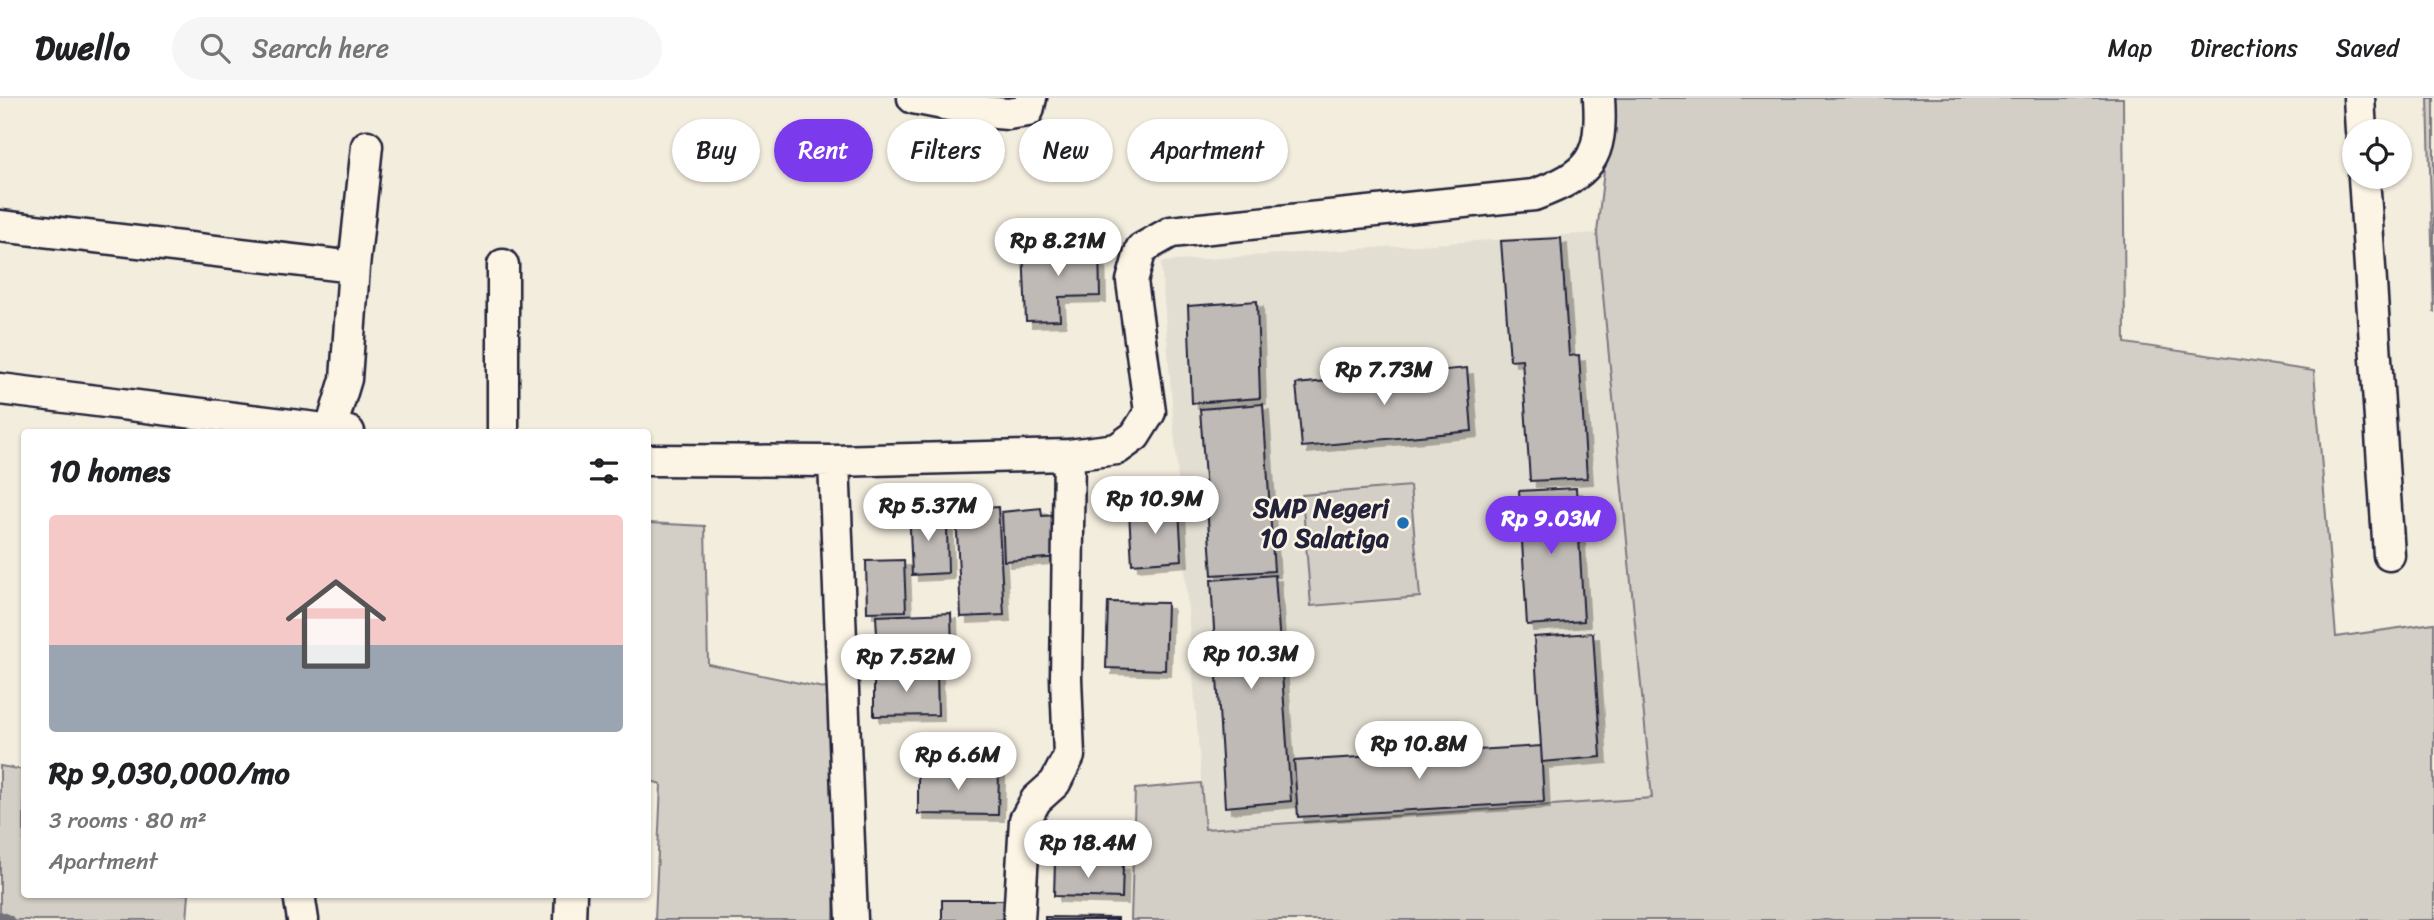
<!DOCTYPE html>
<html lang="en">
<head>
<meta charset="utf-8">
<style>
  body { margin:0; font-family:Sriracha,sans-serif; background:#f6f6f6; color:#202124; height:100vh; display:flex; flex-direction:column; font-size:26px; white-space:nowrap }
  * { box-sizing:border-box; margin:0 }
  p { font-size:23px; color:#757577 }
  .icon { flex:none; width:38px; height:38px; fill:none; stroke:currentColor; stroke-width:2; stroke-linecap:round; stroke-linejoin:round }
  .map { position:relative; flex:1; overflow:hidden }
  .panel { position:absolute; left:21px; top:331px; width:630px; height:469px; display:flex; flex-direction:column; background:#fff; border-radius:7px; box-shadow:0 2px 5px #0004 }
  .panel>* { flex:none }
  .banner { position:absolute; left:672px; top:21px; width:665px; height:63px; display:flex; gap:14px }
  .tools { position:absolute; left:2342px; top:21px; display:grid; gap:14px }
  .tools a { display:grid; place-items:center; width:70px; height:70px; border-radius:50%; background:#fff; box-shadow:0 2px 5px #0004; font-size:35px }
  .price { position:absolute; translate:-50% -60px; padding:0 16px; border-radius:24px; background:#fff; color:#222; font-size:23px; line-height:46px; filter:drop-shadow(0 2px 4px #0008) }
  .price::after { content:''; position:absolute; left:50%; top:42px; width:21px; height:16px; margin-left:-10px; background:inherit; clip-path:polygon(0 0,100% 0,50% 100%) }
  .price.selected { background:#7c3aed; color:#fff }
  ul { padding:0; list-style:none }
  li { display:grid; align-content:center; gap:14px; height:371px; padding:0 28px }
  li+li { border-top:2px solid #e0e0e0 }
  li span { display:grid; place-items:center; height:217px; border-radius:7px; color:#555 }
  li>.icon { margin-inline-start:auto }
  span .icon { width:126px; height:126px; fill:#fffc; stroke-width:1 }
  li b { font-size:30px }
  h2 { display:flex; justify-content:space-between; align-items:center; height:84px; padding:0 28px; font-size:30px }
  .tag { padding:0 24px; border-radius:32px; background:#fff; box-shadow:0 2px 5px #0004; font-size:24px; line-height:63px }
  .tag.selected { background:#7c3aed; color:#fff }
  header { display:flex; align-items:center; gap:42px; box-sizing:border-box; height:98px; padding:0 35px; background:#fff; border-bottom:2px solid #e0e0e0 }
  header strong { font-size:33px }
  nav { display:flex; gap:38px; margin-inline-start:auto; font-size:24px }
  .search { width:490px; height:63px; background:#f6f6f6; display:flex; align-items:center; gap:18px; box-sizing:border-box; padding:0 24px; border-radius:38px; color:#757577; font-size:26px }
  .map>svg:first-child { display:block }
</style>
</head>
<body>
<header>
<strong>Dwello</strong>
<div class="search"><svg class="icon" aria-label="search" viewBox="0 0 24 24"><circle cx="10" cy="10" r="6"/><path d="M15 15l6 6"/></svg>Search here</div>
<nav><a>Map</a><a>Directions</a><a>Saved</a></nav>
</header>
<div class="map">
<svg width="2434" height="822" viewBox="0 0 2434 822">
  <defs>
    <filter id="shadow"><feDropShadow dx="6" dy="6" stdDeviation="0" flood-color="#0004"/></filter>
  </defs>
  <rect width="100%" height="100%" fill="#f3edde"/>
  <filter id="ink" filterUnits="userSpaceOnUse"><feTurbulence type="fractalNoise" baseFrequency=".0143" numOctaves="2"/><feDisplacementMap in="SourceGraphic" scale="14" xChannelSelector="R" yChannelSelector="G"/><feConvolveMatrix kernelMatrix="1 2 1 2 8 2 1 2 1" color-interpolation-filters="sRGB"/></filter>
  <g filter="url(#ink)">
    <!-- built -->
    <path fill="#e3ded2" d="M1597,135l55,565 -447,31 -44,-567z"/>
    <!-- green -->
    <path fill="#d4cfc6" stroke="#7b7880" stroke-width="2" d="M1612,0h511l2,245 189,28 22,266 98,-14v297h-1303l4,-131 66,-6 4,46 447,-31 -55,-565z
      M2428,0h6v215z
      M1410,388l10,111 -109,9 -9,-111z
      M648,425l57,3 3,138 130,27 -4,229h-179l6,-136 -13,-4z
      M0,668l24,4v124h165l-2,26h-187z"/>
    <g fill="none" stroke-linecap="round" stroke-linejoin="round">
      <!-- stream -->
      <path stroke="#75727b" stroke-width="10" d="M0,818l9,4"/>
    </g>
    <!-- building -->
    <path fill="#bfbab6" stroke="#22223b" stroke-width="2" filter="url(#shadow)" d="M1561,140l8,118 10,-1 8,123 -57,3 -8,-122 -12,1 -9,-119z
      M1099,148l1,50 -41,1 1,23 -34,1 -3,-73z
      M1257,203l3,97 -68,5 -4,-97z
      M1467,270l5,63 -170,16 -6,-63z
      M1263,306l11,167 -62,4 -12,-166z
      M1576,390l8,133 -57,4 -8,-134z
      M933,408l1,19h13l1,48 -36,2 -3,-68z
      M998,409l6,108 -43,2 -5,-107z
      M1041,410l1,8 17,-1 2,42 -57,4 -2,-49z
      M1179,411l3,51 -50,4 -3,-52z
      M904,462l2,51 -39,1 -1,-51z
      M1275,477l16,226 -66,6 -14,-227z
      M1108,504l59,1 -2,67 -59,-2z
      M951,515l1,37 -74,3 -2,-37z
      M1593,535l8,124 -59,5 -8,-125z
      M937,573l1,44 -64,1v-43z
      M1541,648l3,56 -246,15 -4,-56z
      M918,672l81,1 -1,44 -80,-1z
      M1055,764l68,2 -1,34 -68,-2z
      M942,802h63v20h-63z
      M1045,819l73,1v2h-73z"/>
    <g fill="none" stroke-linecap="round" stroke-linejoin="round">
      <defs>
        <path id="street" d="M913,0l71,14 24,2 20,-3 3,-13
          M2359,0l2,33
          M2364,79l25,378
          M0,128l354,41
          M503,167v167
          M0,291l349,43
          M330,334l16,-53 8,-112 13,-121
          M648,362l186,1 235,-6 48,-6 18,-13 15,-24 -18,-131 9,-32 30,-17 363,-37c56,-21 69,-36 65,-97
          M834,363l18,459
          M299,796l4,26
          M570,822l1,-26
          M1019,822l6,-100 11,-20 19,-17 14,-27 -3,-78 3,-223"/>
      </defs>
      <!-- street casing -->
      <use href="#street" stroke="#22223b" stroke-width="35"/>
      <!-- street -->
      <use href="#street" stroke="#fcf5e5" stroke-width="30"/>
    </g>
  </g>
  <!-- markers -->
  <circle fill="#1f6fb2" stroke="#fcf5e5" stroke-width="2.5" cx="1403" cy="425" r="7"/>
  <g text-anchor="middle" stroke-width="5" stroke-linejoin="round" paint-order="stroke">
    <!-- poi labels -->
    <g font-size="26" font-weight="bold" fill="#22223b" stroke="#fcf5e5" text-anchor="end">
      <text x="1389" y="419">SMP Negeri<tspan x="1389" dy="30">10 Salatiga</tspan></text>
    </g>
  </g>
</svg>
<div class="tools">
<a><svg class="icon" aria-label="locate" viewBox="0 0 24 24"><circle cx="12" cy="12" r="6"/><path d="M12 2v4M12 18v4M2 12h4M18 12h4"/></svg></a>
</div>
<b class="price" style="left:1058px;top:180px">Rp 8.21M</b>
<b class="price" style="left:1384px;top:309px">Rp 7.73M</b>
<b class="price" style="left:1155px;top:438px">Rp 10.9M</b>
<b class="price" style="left:928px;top:445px">Rp 5.37M</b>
<b class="price selected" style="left:1551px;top:458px">Rp 9.03M</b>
<b class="price" style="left:1251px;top:593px">Rp 10.3M</b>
<b class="price" style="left:906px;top:596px">Rp 7.52M</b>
<b class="price" style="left:1419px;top:683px">Rp 10.8M</b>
<b class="price" style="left:958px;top:694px">Rp 6.6M</b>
<b class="price" style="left:1088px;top:782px">Rp 18.4M</b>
<div class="banner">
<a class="tag">Buy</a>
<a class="tag selected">Rent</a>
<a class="tag">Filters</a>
<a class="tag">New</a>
<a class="tag">Apartment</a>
</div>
<section class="panel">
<h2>10 homes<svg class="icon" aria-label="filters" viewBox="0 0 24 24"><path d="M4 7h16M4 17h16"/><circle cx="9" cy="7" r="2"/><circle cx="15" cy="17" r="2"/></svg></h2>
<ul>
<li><span style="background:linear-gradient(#f6c9c9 60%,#9aa5b1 0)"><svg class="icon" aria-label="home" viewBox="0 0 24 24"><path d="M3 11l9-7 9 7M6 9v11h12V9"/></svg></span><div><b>Rp 9,030,000/mo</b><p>3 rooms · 80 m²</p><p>Apartment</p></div></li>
</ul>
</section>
</div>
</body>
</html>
